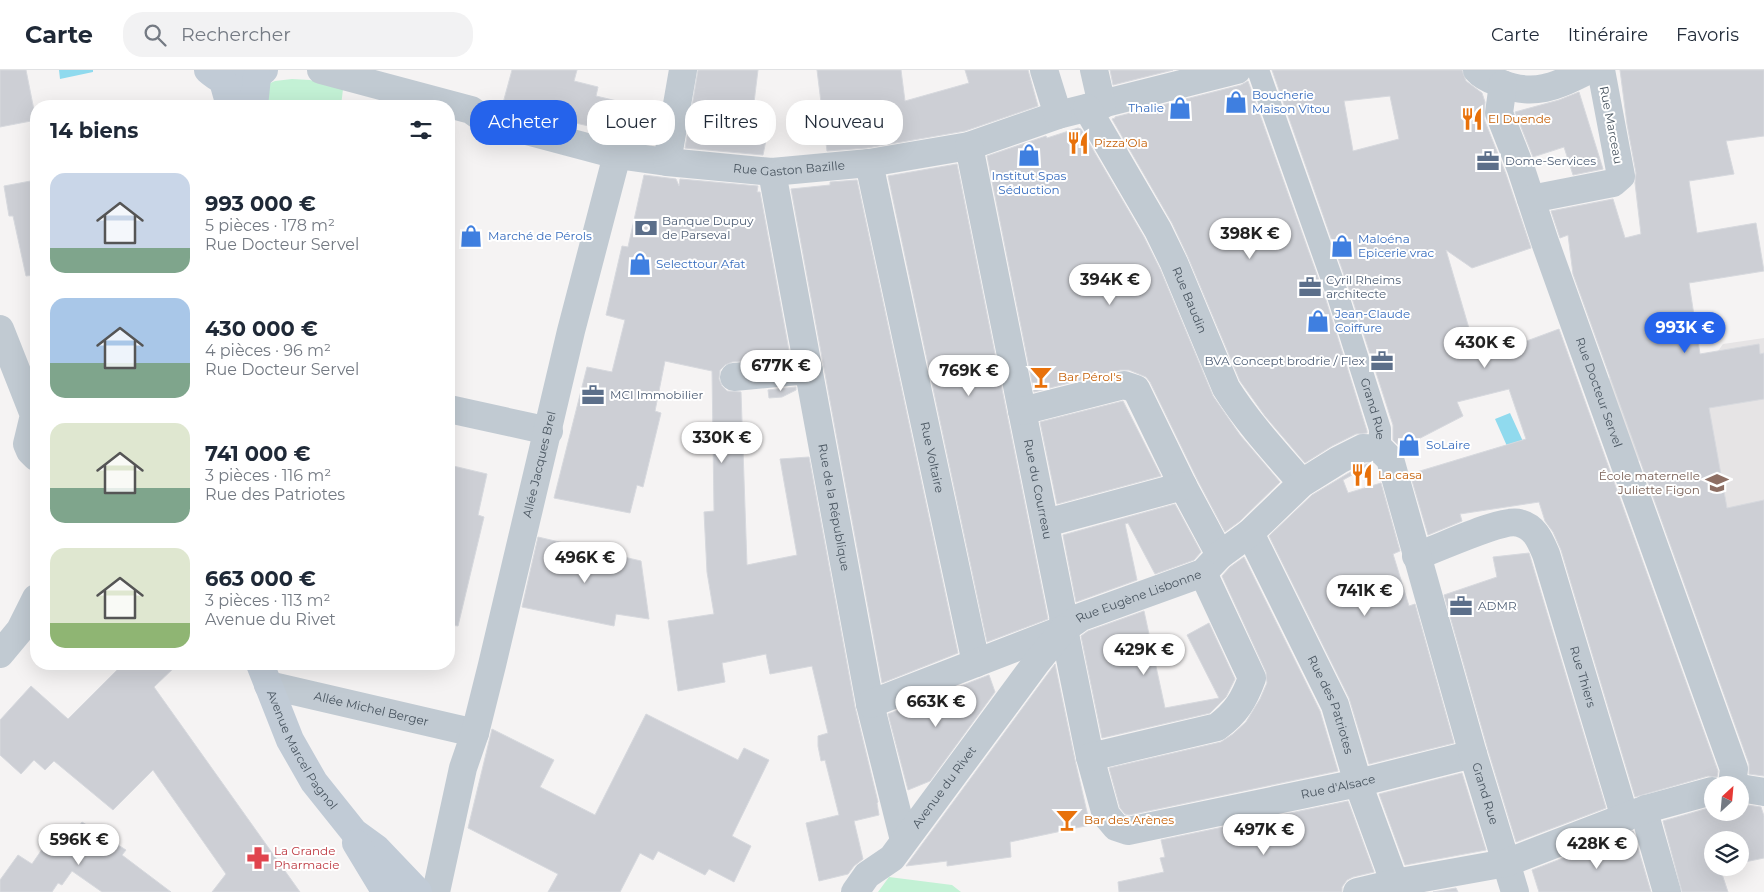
<!DOCTYPE html>
<html lang="fr">
<head>
<meta charset="utf-8">
<style>
  body { margin:0; font-family:Montserrat,sans-serif; background:#f2f2f3; color:#1f2937; height:100vh; display:flex; flex-direction:column; font-size:19px; white-space:nowrap }
  * { box-sizing:border-box; margin:0 }
  p { font-size:16px; color:#747a83 }
  .icon { flex:none; width:28px; height:28px; fill:none; stroke:currentColor; stroke-width:2; stroke-linecap:round; stroke-linejoin:round }
  .map { position:relative; flex:1; overflow:hidden }
  .sheet { position:absolute; left:30px; top:30px; width:425px; height:570px; display:flex; flex-direction:column; background:#fff; border-radius:20px; box-shadow:0 5px 20px #0002 }
  .sheet>* { flex:none }
  .guide { position:absolute; left:470px; top:30px; width:475px; height:45px; display:flex; gap:10px }
  .needle { width:32px; rotate:26deg }
  .fabs { position:absolute; left:1704px; top:706px; display:grid; gap:10px }
  .fabs a { display:grid; place-items:center; width:45px; height:45px; border-radius:50%; background:#fff; box-shadow:0 5px 20px #0002; font-size:25px }
  .price { position:absolute; translate:-50% -42px; padding:0 11px; border-radius:18px; background:#fff; color:#222; font-size:16px; line-height:32px; filter:drop-shadow(0 1px 2px #0008) }
  .price::after { content:''; position:absolute; left:50%; top:30px; width:15px; height:11px; margin-left:-8px; background:inherit; clip-path:polygon(0 0,100% 0,50% 100%) }
  .price.on { background:#2563eb; color:#fff }
  ul { padding:0; list-style:none }
  li { display:flex; align-items:center; gap:15px; height:125px; padding:0 20px }
  li span { display:grid; place-items:center; flex:none; width:140px; height:100px; border-radius:15px; color:#555 }
  li>.icon { margin-inline-start:auto }
  span .icon { width:60px; height:60px; fill:#fffc; stroke-width:1 }
  li b { font-size:21px }
  h2 { display:flex; justify-content:space-between; align-items:center; height:60px; padding:0 20px; font-size:21px }
  .pill { padding:0 18px; border-radius:20px; background:#fff; box-shadow:0 5px 20px #0002; font-size:18px; line-height:45px }
  .pill.on { background:#2563eb; color:#fff }
  header { display:flex; align-items:center; gap:30px; box-sizing:border-box; height:70px; padding:0 25px; background:#fff; border-bottom:1px solid #e0e1e3 }
  header strong { font-size:24px }
  nav { display:flex; gap:28px; margin-inline-start:auto; font-size:18px }
  .search { width:350px; height:45px; background:#f2f2f3; display:flex; align-items:center; gap:12px; box-sizing:border-box; padding:0 18px; border-radius:20px; color:#747a83; font-size:19px }
  .map>svg:first-child { display:block }
</style>
</head>
<body>
<header>
<strong>Carte</strong>
<div class="search"><svg class="icon" aria-label="search" viewBox="0 0 24 24"><circle cx="10" cy="10" r="6"/><path d="M15 15l6 6"/></svg>Rechercher</div>
<nav><a>Carte</a><a>Itinéraire</a><a>Favoris</a></nav>
</header>
<div class="map">
<svg width="1764" height="822" viewBox="0 0 1764 822">
  <rect width="100%" height="100%" fill="#f5f3f3"/>
  <!-- education -->
  <path fill="#e6e4e5" d="M1764,268v290l-30,-79 -11,-63 -52,7 -6,-36 -30,4 -28,-80 3,-4 102,-17 11,-16z"/>
  <!-- green -->
  <path fill="#c3f1d5" d="M292,9l18,1 33,9 -2,17h-83l8,-21 9,-4z
    M889,807l63,8 9,7h-83z"/>
  <!-- water -->
  <path fill="#90daee" d="M59,0h34v2l-33,7z
    M1510,343l16,35 -15,7 -16,-36z"/>
  <!-- building -->
  <path fill="#cdcfd5" stroke="#d7d9de" fill-rule="evenodd" d="M0,0h26l10,50 -36,7z
    M512,0h65l-3,11 24,6 -2,9 42,10 -1,7 14,3 6,15 -3,13h-4l1,-4 -80,-18 -68,-19z
    M698,0h60l-7,57 17,3 -5,25 -78,-7z
    M817,0h84l4,31 64,-18 -4,-13h63l10,36 -73,25 -98,17 -40,3z
    M1110,0h63l-60,15z
    M1272,0h190l4,11 16,12 3,9 -1,17 22,55 25,74 -59,20 -26,-18 32,109 81,-30 159,442 -1,6 -9,-1 -73,21 -74,-247 -8,-18 -8,-11 -6,-19 -79,12 2,7 -34,14 -18,-61 116,-35 -17,-50 -52,13 6,14 -62,32 -8,-8v-15l-43,-133zM1390,26l9,43 -46,12 -9,-50z
    M1620,0h144v66l-38,5 8,33 -45,7 8,52 59,-10 8,48 -75,12 11,71 59,-10 1,10 4,-1v46l-55,9 18,100 37,-8v276l-15,-2v-10l-176,-490 -5,-39 -8,3 -9,-27 62,-12 12,39 16,-4 -6,-51 1,-10 -9,-49z
    M1248,11l78,219 41,131v2l-11,1 -24,12 -27,17 -40,-47 -25,-35 -52,-124 -16,-34 -60,-104 3,-1v-1l126,-32z
    M1579,22l24,77 -30,6 -9,-28 -31,10 -18,-45 44,-12z
    M1078,58l3,1 63,108 16,32 53,127 27,39 40,47 -40,39 -15,11 -28,-53 -47,-97 -4,-5 -17,-7h-9l-86,22 -47,-236 59,-20 1,2z
    M957,94l91,455 -61,23 -99,-466z
    M644,105l32,4 3,7 1,-7 78,7 -1,6h3l30,164 -58,6 -7,3 -5,5 -1,9 3,7 5,5 14,1 6,173 50,-10 -17,-96 29,-2 46,250 23,95 -1,1 2,12 -25,6 9,38 -9,7 -6,8 -29,7 -13,-58 33,-8 -14,-55 -4,1 -3,-15v-10l10,-3 -16,-67 -42,8 -4,-20 -44,9 3,19 -47,9 -10,-70 46,-7 -7,-42 -3,-60 10,-1 -2,-140 -47,-10 -10,50 6,2 -18,74 -6,-2 -7,28 -76,-15 33,-131 25,5 13,-52 -19,-5 16,-69 6,1z
    M36,110v95l-10,1 -13,-60h-4l-5,-30z
    M857,110l101,473 -76,30 -91,-494 39,-4v-3z
    M796,317v3l-14,7 -13,1 -1,-8z
    M1123,331l38,75 -104,28 -17,-82z
    M1366,394h6l-29,16 5,13 33,-10 19,68 -7,3 16,52 6,-2 39,139 -85,21 -20,-66 -80,-162 43,-41 35,-21z
    M449,395l38,9 -9,41 6,2 -26,109 -9,-1z
    M1175,434l26,48 -7,8 -39,14 -27,-51 -3,1 12,56 -61,22 -13,-67z
    M538,467l103,24 8,58 -33,-5 -2,12 -92,-19z
    M1529,483l77,255 -90,34 -28,-92 -44,-155 53,-18 -4,-20z
    M1244,487l76,154 18,60 -209,44 -4,-1 -5,-6 -11,-40 112,-26 12,-8 13,-12 14,-23 7,-16 -1,-11 -44,-96 8,-9z
    M1144,541l21,97 54,-10 -32,-63 22,-12 26,56 -9,18 -16,16 -108,25 -21,-102 7,-5z
    M123,594h55l-24,23 146,205h-88l14,-18 -73,-104 -40,40 -59,-49 -9,9 -11,-10 -13,14 -21,-19v-35l31,-34 37,33z
    M1055,594l20,96 15,65 -80,17 1,15 -64,9v-5l-41,5z
    M989,605l6,17 -65,89 -22,9 -20,-76z
    M646,644l92,46 6,-12 25,12 -37,76 19,10 -17,36 -25,-13 -4,6 -47,-24 -5,9 -13,-7 -20,39h-72l10,-18 -90,-46 24,-99 62,31 -14,27 55,28z
    M1462,703l24,77 -81,15 -26,-71z
    M1348,731l26,71 -21,5 -6,3 -5,7v5h-223l-1,-10 46,-10 -4,-14 5,-1 -4,-17z
    M1740,734l21,3 3,9v42l-24,5v-23h-28v28h11h-3l8,24h-46l-19,-71 49,-14v5h28z
    M82,752l44,28 -4,5 49,37h-69l-30,-21 -10,14 -4,-2 -6,9h-52v-12l18,-25 14,9 24,-35 15,9z
    M1633,761l18,61h-112l-7,-22z
    M1456,818l2,4h-25z"/>
  <g fill="none" stroke-linecap="round" stroke-linejoin="round">
    <!-- pedestrian -->
    <path stroke="#c1cad2" stroke-width="22" id="s1" d="M1258,0l80,226 42,133v20"/>
    <!-- minor -->
    <g stroke="#c1cad2" stroke-width="28">
      <path id="s2" d="M321,0l150,40 14,10 132,35 50,7 105,10 97,-9 100,-17 89,-31 179,-45"/>
      <path d="M1044,0l14,45"/>
      <path d="M1094,0l8,35"/>
      <path d="M1477,0c5,6 12,9 20,12 36,16 60,4 92,-12"/>
      <path id="s3" d="M1503,14l-4,29 22,56 24,73 189,527 -2,16"/>
      <path id="s4" d="M1087,38l71,122 16,33 52,125c22,35 49,64 76,95"/>
      <path id="s5" d="M969,76l94,469 1,14 26,128 16,58 10,12 12,4 230,-48 115,-29"/>
      <path d="M667,92l16,-92"/>
      <path id="s6" d="M869,93l107,500"/>
      <path id="s7" d="M772,102l98,532 34,136"/>
      <path d="M1531,129l82,-16 8,-7 -20,-106"/>
      <path d="M0,259l34,86 -7,29 3,7 6,6"/>
      <path d="M734,307l75,-7"/>
      <path d="M449,339l100,22"/>
      <path d="M1022,341l102,-26 12,4 47,97 37,69"/>
      <path d="M1046,453l137,-37"/>
      <path id="s8" d="M1250,463l85,172 23,78 40,109"/>
      <path id="s9" d="M1416,486c22,-7 86,-38 103,-33 16,4 21,17 27,31l79,264"/>
      <path d="M0,584l20,-24 16,-32"/>
      <path id="s10" d="M268,615l207,48"/>
      <path id="s11" d="M870,634l194,-75 17,-12 122,-44 17,-18 30,-22 52,-50 37,-23 24,-12 17,1 10,10 83,295 42,138"/>
      <path d="M1090,687l127,-30c19,-14 27,-27 35,-49l-49,-105"/>
      <path d="M1740,718l24,4"/>
      <path d="M1646,739l1,13 20,70"/>
      <path id="s12" d="M436,822l27,-124 12,-35 17,-68 79,-334 46,-176"/>
      <path id="s13" d="M855,822l12,-17 25,-17 144,-195 27,-33"/>
      <path d="M1357,822l38,-9 111,-20 140,-54 66,-18"/>
    </g>
    <!-- secondary -->
    <g stroke="#c1cbd6" stroke-width="28">
      <path d="M208,0c19,17 37,17 56,0"/>
      <path d="M223,11l7,25"/>
      <path d="M254,36l3,-29"/>
      <path id="s14" d="M260,594l30,76 24,42 40,50 22,16 42,44"/>
      <path d="M356,773l26,43 6,6"/>
    </g>
  </g>
  <!-- icons -->
  <defs>
    <symbol id="shop-bare" viewBox="-9 -9 18 18"><path d="M-5-2.5h2.3a2.7 3.5 0 0 1 5.4 0H5L5.5 6h-11ZM-1.5-2.5h3a1.5 2.3 0 0 0-3 0Z" fill="#3f7fe0" stroke="#fff" stroke-width="2.5" paint-order="stroke"/></symbol>
    <symbol id="restaurant-bare" viewBox="-9 -9 18 18"><path d="M-5-6h1v4h1v-4h1v4h1v-4h1v5L-1.5 .5V6h-2V.5L-5-1ZM5-6V6H3V1.5H1.5Q1.5-4 5-6Z" fill="#e8710a" stroke="#fff" stroke-width="2.5" paint-order="stroke"/></symbol>
    <symbol id="office-bare" viewBox="-9 -9 18 18"><path d="M-6-3h4V-5.5h4V-3h4V5H-6ZM-1-4.5V-3h2v-1.5ZM-6 0V1H6V0Z" fill="#5c6f8a" stroke="#fff" stroke-width="2.5" paint-order="stroke"/></symbol>
    <symbol id="bank-bare" viewBox="-9 -9 18 18"><path d="M-6-4H6V4H-6ZM0-2.3a2.3 2.3 0 1 0 0 4.6a2.3 2.3 0 1 0 0-4.6Z" fill="#5c6f8a" stroke="#fff" stroke-width="2.5" paint-order="stroke"/></symbol>
    <symbol id="bar-bare" viewBox="-9 -9 18 18"><path d="M-6-5H6L.8 .8V4.5H3.5V6h-7V4.5H-.8V.8Z" fill="#e8710a" stroke="#fff" stroke-width="2.5" paint-order="stroke"/></symbol>
    <symbol id="school-bare" viewBox="-9 -9 18 18"><path d="M0-5L7-2L0 1L-7-2ZM-4 1L0 2.5L4 1V4Q0 6-4 4Z" fill="#8d6e63" stroke="#fff" stroke-width="2.5" paint-order="stroke"/></symbol>
    <symbol id="pharmacy-bare" viewBox="-9 -9 18 18"><path d="M-2-6h4v4h4v4h-4v4h-4v-4h-4v-4h4Z" fill="#e0444e" stroke="#fff" stroke-width="2.5" paint-order="stroke"/></symbol>
  </defs>
  <g fill-rule="evenodd">
    <use href="#shop-bare" x="1220" y="16" width="32" height="32"/>
    <use href="#shop-bare" x="1164" y="22" width="32" height="32"/>
    <use href="#restaurant-bare" x="1456" y="33" width="32" height="32"/>
    <use href="#restaurant-bare" x="1062" y="57" width="32" height="32"/>
    <use href="#shop-bare" x="1013" y="69" width="32" height="32"/>
    <use href="#office-bare" x="1472" y="75" width="32" height="32"/>
    <use href="#bank-bare" x="630" y="142" width="32" height="32"/>
    <use href="#shop-bare" x="455" y="150" width="32" height="32"/>
    <use href="#shop-bare" x="1326" y="160" width="32" height="32"/>
    <use href="#shop-bare" x="624" y="178" width="32" height="32"/>
    <use href="#office-bare" x="1294" y="201" width="32" height="32"/>
    <use href="#shop-bare" x="1302" y="235" width="32" height="32"/>
    <use href="#office-bare" x="1366" y="275" width="32" height="32"/>
    <use href="#bar-bare" x="1025" y="291" width="32" height="32"/>
    <use href="#office-bare" x="577" y="309" width="32" height="32"/>
    <use href="#shop-bare" x="1393" y="359" width="32" height="32"/>
    <use href="#restaurant-bare" x="1346" y="389" width="32" height="32"/>
    <use href="#school-bare" x="1701" y="397" width="32" height="32"/>
    <use href="#office-bare" x="1445" y="520" width="32" height="32"/>
    <use href="#bar-bare" x="1051" y="734" width="32" height="32"/>
    <use href="#pharmacy-bare" x="242" y="772" width="32" height="32"/>
  </g>
  <g text-anchor="middle" stroke-width="4" stroke-linejoin="round" paint-order="stroke">
    <!-- shop labels -->
    <g font-size="12" fill="#366cbe" stroke="#fff" text-anchor="start">
      <text x="1252" y="29">Boucherie<tspan x="1252" dy="14">Maison Vitou</tspan></text>
      <text x="1164" y="42" text-anchor="end">Thalie</text>
      <text x="1029" y="110" text-anchor="middle">Institut Spas<tspan x="1029" dy="14">Séduction</tspan></text>
      <text x="488" y="170">Marché de Pérols</text>
      <text x="1358" y="173">Maloéna<tspan x="1358" dy="14">Epicerie vrac</tspan></text>
      <text x="656" y="198">Selecttour Afat</text>
      <text x="1335" y="248">Jean-Claude<tspan x="1335" dy="14">Coiffure</tspan></text>
      <text x="1426" y="379">SoLaire</text>
    </g>
    <!-- food labels -->
    <g font-size="12" fill="#c56008" stroke="#fff" text-anchor="start">
      <text x="1488" y="53">El Duende</text>
      <text x="1094" y="77">Pizza'Ola</text>
      <text x="1058" y="311">Bar Pérol's</text>
      <text x="1378" y="409">La casa</text>
      <text x="1084" y="754">Bar des Arènes</text>
    </g>
    <!-- street labels -->
    <g font-size="12" fill="#4a5661" stroke="#fff">
      <text transform="translate(1611 55) rotate(79)" y="4">Rue Marceau</text>
      <text dy="4" stroke="none"><textPath href="#s2" startOffset="482">Rue Gaston Bazille</textPath></text>
      <text dy="4" stroke="none"><textPath href="#s4" startOffset="218">Rue Baudin</textPath></text>
      <text dy="4" stroke="none"><textPath href="#s3" startOffset="326">Rue Docteur Servel</textPath></text>
      <text dy="4" stroke="none"><textPath href="#s1" startOffset="358">Grand Rue</textPath></text>
      <text dy="4" stroke="none"><textPath href="#s6" startOffset="301">Rue Voltaire</textPath></text>
      <text dy="4" stroke="none"><textPath href="#s12" startOffset="440">Allée Jacques Brel</textPath></text>
      <text dy="4" stroke="none"><textPath href="#s5" startOffset="350">Rue du Courreau</textPath></text>
      <text dy="4" stroke="none"><textPath href="#s7" startOffset="341">Rue de la République</textPath></text>
      <text dy="4" stroke="none"><textPath href="#s11" startOffset="290">Rue Eugène Lisbonne</textPath></text>
      <text dy="4" stroke="none"><textPath href="#s9" startOffset="280">Rue Thiers</textPath></text>
      <text dy="4" stroke="none"><textPath href="#s8" startOffset="190">Rue des Patriotes</textPath></text>
      <text dy="4" stroke="none"><textPath href="#s10" startOffset="106">Allée Michel Berger</textPath></text>
      <text dy="4" stroke="none"><textPath href="#s14" startOffset="96">Avenue Marcel Pagnol</textPath></text>
      <text dy="4" stroke="none"><textPath href="#s5" startOffset="926">Rue d'Alsace</textPath></text>
      <text dy="4" stroke="none"><textPath href="#s13" startOffset="139">Avenue du Rivet</textPath></text>
      <text dy="4" stroke="none"><textPath href="#s11" startOffset="942">Grand Rue</textPath></text>
    </g>
    <!-- service labels -->
    <g font-size="12" fill="#4e5e75" stroke="#fff" text-anchor="start">
      <text x="1505" y="95">Dome-Services</text>
      <text x="662" y="155">Banque Dupuy<tspan x="662" dy="14">de Parseval</tspan></text>
      <text x="1326" y="214">Cyril Rheims<tspan x="1326" dy="14">architecte</tspan></text>
      <text x="1365" y="295" text-anchor="end">BVA Concept brodrie / Flex</text>
      <text x="610" y="329">MCI Immobilier</text>
      <text x="1478" y="540">ADMR</text>
    </g>
    <!-- education labels -->
    <g font-size="12" fill="#785e54" stroke="#fff" text-anchor="end">
      <text x="1700" y="410">École maternelle<tspan x="1700" dy="14">Juliette Figon</tspan></text>
    </g>
    <!-- health labels -->
    <g font-size="12" fill="#be3a42" stroke="#fff" text-anchor="start">
      <text x="274" y="785">La Grande<tspan x="274" dy="14">Pharmacie</tspan></text>
    </g>
  </g>
</svg>
<div class="fabs">
<a><svg class="needle" viewBox="-14 -14 28 28"><path d="M0-13l5 13h-10z" fill="#e53935"/><path d="M0 13l5-13h-10z" fill="#747a83"/></svg></a>
<a><svg class="icon" aria-label="layers" viewBox="0 0 24 24"><path d="M12 4l9 5-9 5-9-5zM3 14l9 5 9-5"/></svg></a>
</div>
<b class="price" style="left:1250px;top:190px">398K €</b>
<b class="price" style="left:1110px;top:236px">394K €</b>
<b class="price on" style="left:1685px;top:284px">993K €</b>
<b class="price" style="left:1485px;top:299px">430K €</b>
<b class="price" style="left:781px;top:322px">677K €</b>
<b class="price" style="left:969px;top:327px">769K €</b>
<b class="price" style="left:722px;top:394px">330K €</b>
<b class="price" style="left:585px;top:514px">496K €</b>
<b class="price" style="left:1365px;top:547px">741K €</b>
<b class="price" style="left:1144px;top:606px">429K €</b>
<b class="price" style="left:936px;top:658px">663K €</b>
<b class="price" style="left:1264px;top:786px">497K €</b>
<b class="price" style="left:79px;top:796px">596K €</b>
<b class="price" style="left:1597px;top:800px">428K €</b>
<div class="guide">
<a class="pill on">Acheter</a>
<a class="pill">Louer</a>
<a class="pill">Filtres</a>
<a class="pill">Nouveau</a>
</div>
<section class="sheet">
<h2>14 biens<svg class="icon" aria-label="filters" viewBox="0 0 24 24"><path d="M4 7h16M4 17h16"/><circle cx="9" cy="7" r="2"/><circle cx="15" cy="17" r="2"/></svg></h2>
<ul>
<li><span style="background:linear-gradient(#c9d6e8 75%,#7fa58c 0)"><svg class="icon" aria-label="home" viewBox="0 0 24 24"><path d="M3 11l9-7 9 7M6 9v11h12V9"/></svg></span><div><b>993 000 €</b><p>5 pièces · 178 m²</p><p>Rue Docteur Servel</p></div></li>
<li><span style="background:linear-gradient(#a9c7e8 65%,#7fa58c 0)"><svg class="icon" aria-label="home" viewBox="0 0 24 24"><path d="M3 11l9-7 9 7M6 9v11h12V9"/></svg></span><div><b>430 000 €</b><p>4 pièces · 96 m²</p><p>Rue Docteur Servel</p></div></li>
<li><span style="background:linear-gradient(#dfe7d0 65%,#7fa58c 0)"><svg class="icon" aria-label="home" viewBox="0 0 24 24"><path d="M3 11l9-7 9 7M6 9v11h12V9"/></svg></span><div><b>741 000 €</b><p>3 pièces · 116 m²</p><p>Rue des Patriotes</p></div></li>
<li><span style="background:linear-gradient(#dfe7d0 75%,#8fb573 0)"><svg class="icon" aria-label="home" viewBox="0 0 24 24"><path d="M3 11l9-7 9 7M6 9v11h12V9"/></svg></span><div><b>663 000 €</b><p>3 pièces · 113 m²</p><p>Avenue du Rivet</p></div></li>
</ul>
</section>
</div>
</body>
</html>
